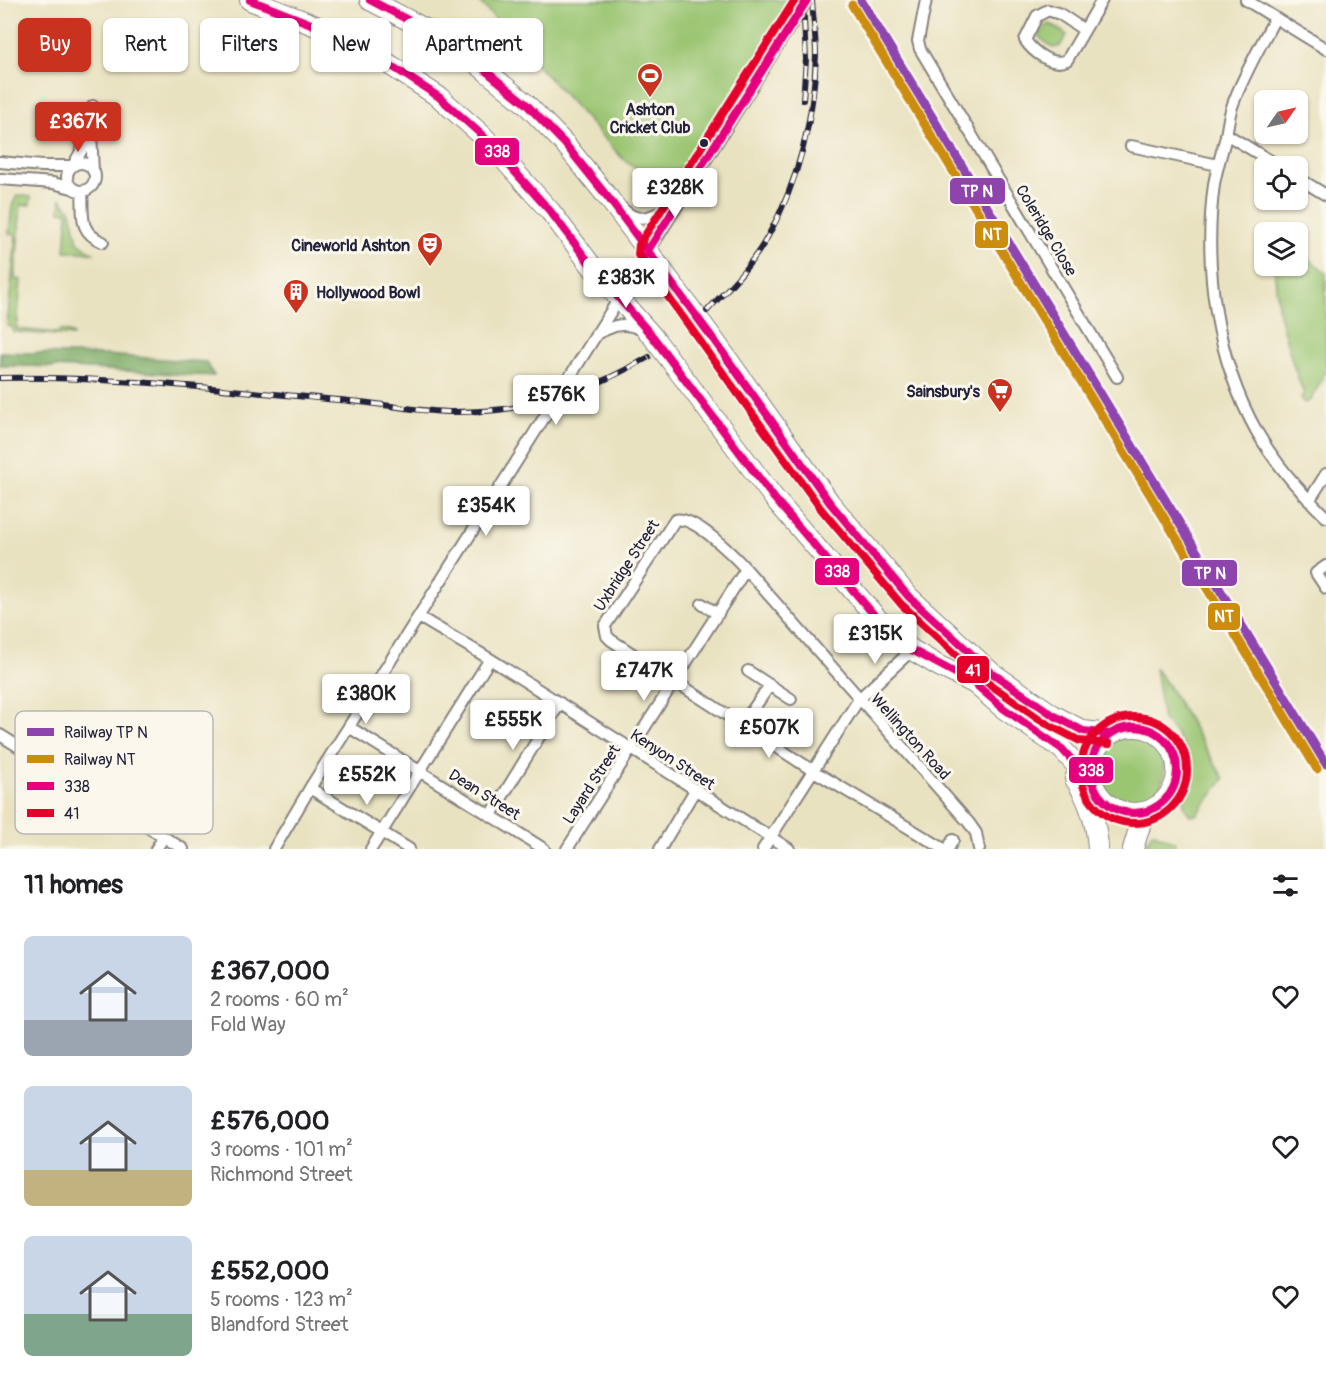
<!DOCTYPE html>
<html lang="en">
<head>
<meta charset="utf-8">
<style>
  body { margin:0; font-family:Pangolin,sans-serif; background:#f2f2f2; color:#202124; height:100vh; display:flex; flex-direction:column; font-size:22px; white-space:nowrap }
  * { box-sizing:border-box; margin:0 }
  p { font-size:20px; color:#757577 }
  .icon { flex:none; width:33px; height:33px; fill:none; stroke:currentColor; stroke-width:2; stroke-linecap:round; stroke-linejoin:round }
  .map { position:relative; height:849px; overflow:hidden }
  .sheet { display:flex; flex-direction:column; background:#fff; flex:1 }
  .sheet>* { flex:none }
  .guide { position:absolute; left:18px; top:18px; width:600px; height:54px; display:flex; gap:12px }
  .needle { width:39px; rotate:56deg }
  .buttons { position:absolute; left:1254px; top:90px; display:grid; gap:12px }
  .buttons a { display:grid; place-items:center; width:54px; height:54px; border-radius:9px; background:#fff; box-shadow:0 2px 4px #0004; font-size:30px }
  .price { position:absolute; translate:-50% -51px; padding:0 14px; border-radius:6px; background:#fff; color:#222; font-size:20px; line-height:39px; filter:drop-shadow(0 2px 3px #0008) }
  .price::after { content:''; position:absolute; left:50%; top:36px; width:18px; height:14px; margin-left:-9px; background:inherit; clip-path:polygon(0 0,100% 0,50% 100%) }
  .price.current { background:#c8321e; color:#fff }
  ul { padding:0; list-style:none }
  li { display:flex; align-items:center; gap:18px; height:150px; padding:0 24px }
  li span { display:grid; place-items:center; flex:none; width:168px; height:120px; border-radius:9px; color:#555 }
  li>.icon { margin-inline-start:auto }
  span .icon { width:72px; height:72px; fill:#fffc; stroke-width:1 }
  li b { font-size:26px }
  h2 { display:flex; justify-content:space-between; align-items:center; height:72px; padding:0 24px; font-size:26px }
  .chip { padding:0 21px; border-radius:9px; background:#fff; box-shadow:0 2px 4px #0004; font-size:21px; line-height:54px }
  .chip.current { background:#c8321e; color:#fff }
  .map>svg:first-child { display:block }
</style>
</head>
<body>
<div class="map">
<svg width="1326" height="849" viewBox="0 0 1326 849">
  <rect width="100%" height="100%" fill="#fbf7ec"/>
  <filter id="ink" filterUnits="userSpaceOnUse"><feTurbulence type="fractalNoise" baseFrequency=".0167" numOctaves="2"/><feDisplacementMap in="SourceGraphic" scale="12" xChannelSelector="R" yChannelSelector="G"/><feConvolveMatrix kernelMatrix="1 2 1 2 8 2 1 2 1" color-interpolation-filters="sRGB"/></filter>
  <filter id="wash" filterUnits="userSpaceOnUse"><feTurbulence type="fractalNoise" baseFrequency=".008" numOctaves="4" result="noise"/><feDisplacementMap in="SourceGraphic" scale="24" xChannelSelector="R" yChannelSelector="G"/><feGaussianBlur stdDeviation="1.35" result="paint"/><feColorMatrix in="noise" values="0 0 0 0 0 0 0 0 0 0 0 0 0 0 0 0 0 1.4 0 .05"/><feComposite in="paint" operator="in"/></filter>
  <g filter="url(#wash)">
    <rect width="100%" height="100%" fill="#e9e2c1"/>
    <!-- green -->
    <path fill="#9ac571" stroke="#5e7456" stroke-width="1.5" d="M478,0h314l-95,158 -20,13v2c-19,11 -39,-3 -55,-15z
      M1050,24l17,11 -7,11 -7,2 -14,-11 5,-10z
      M17,195l14,2 -1,8h-9l-6,74 6,1 -4,49 42,4 1,-3 12,3 1,3 -60,-4v-5l-6,-1 9,-91 -7,-1 3,-28z
      M61,199l10,12 7,31 15,11 -28,-2 3,-39 -8,-1z
      M1298,249l28,24v99l-16,29 -6,2 -3,-6 3,-3 -11,-30 -14,-50 -5,-48h24z
      M1155,668l12,16 57,95 -28,36h-6l-5,-7 -2,-8 5,-11 3,-16 -4,-21 -10,-17 -14,-15z
      M1098 770a33 33 0 1 1 66 0a33 33 0 1 1-66 0Z
      M1152,832l24,10 -4,7h-28z"/>
    <!-- forest -->
    <path fill="#7baa63" stroke="#4e664f" stroke-width="1.5" d="M0,352l105,3 101,7 8,14c-72,-2 -143,-11 -214,-10z"/>
  </g>
  <g filter="url(#ink)">
    <g fill="none" stroke-linecap="round" stroke-linejoin="round">
      <defs>
        <path id="street" d="M926,0l-8,41 2,8 197,328
          M1246,0l80,49
          M1275,18c-14,27 -32,58 -42,86 -4,10 -5,21 -7,32 -4,16 -9,32 -12,48 -11,83 2,175 43,248 18,31 44,61 69,85
          M1084,30l-24,-16 -12,-4 -11,6 -12,24c8,12 27,27 42,20l35,-60
          M93,106l-2,27 2,38
          M1226,134l53,32
          M1131,146l87,19
          M0,162l42,4h30
          M67 177a14 14 0 1 1 28 0a14 14 0 1 1-28 0Z
          M73,166l18,-33
          M1298,178l28,17
          M0,179l53,4 19,5
          M82,191c2,23 -5,41 21,51
          M623,209c3,3 9,7 13,8 14,4 32,-10 43,-16
          M596,334c17,-8 27,-13 44,-5
          M576,367l202,-322
          M1309,501l17,-27
          M1326,566l-10,7 10,15
          M702,604l16,10
          M419,617l71,42 299,190
          M748,671l43,28
          M742,725l28,-40
          M349,727l195,122
          M0,735l183,114
          M310,788l99,61
          M491,815l69,-112
          M156,849l8,-12
          M274,849l36,-61 201,-318
          M371,849l119,-190
          M567,849l179,-280
          M660,849l35,-59
          M763,849l96,-150 53,-49
          M944,849l-132,-79 -201,-130 -4,-4 -2,-10 70,-106c19,-5 59,36 71,49l223,254 7,10 3,16
          M948,849l5,-9"/>
        <path id="highway" d="M250,0l84,33 53,30 52,34 44,39 67,75 47,62 56,64 121,161 113,132 25,20 27,16 35,17 29,25 59,41 32,36
          M370,0l57,30 48,32 51,42 39,40 45,56 101,136 119,167 78,93 84,77 61,42 30,16 27,3
          M1091 770a43 43 0 1 1 86 0a43 43 0 1 1-86 0Z
          M1075,779c14,20 22,46 23,70
          M1133,849l11,-37"/>
      </defs>
      <!-- street casing -->
      <use href="#street" stroke="#86827e" stroke-width="14"/>
      <!-- highway casing -->
      <use href="#highway" stroke="#86827e" stroke-width="22"/>
      <!-- street -->
      <use href="#street" stroke="#fff" stroke-width="10"/>
      <!-- highway -->
      <use href="#highway" stroke="#fff" stroke-width="20"/>
      <defs>
        <path id="rail" d="M803,0l3,59 -3,41
          M707,311c21,-23 46,-47 61,-75 31,-55 46,-119 48,-181 0,-18 -3,-37 -4,-55
          M0,378c117,-2 234,13 350,23 35,3 70,11 104,11 29,0 59,-3 87,-9 38,-9 74,-27 108,-46"/>
      </defs>
      <!-- rail casing -->
      <use href="#rail" stroke="#22223b" stroke-width="6"/>
      <!-- rail -->
      <use href="#rail" stroke="#fbf7ec" stroke-width="4" stroke-dasharray="11" stroke-linecap="butt"/>
      <defs>
        <path id="street-bridge" d="M778,45l29,-45
          M511,470l65,-103"/>
      </defs>
      <!-- street-bridge casing -->
      <use href="#street-bridge" stroke="#86827e" stroke-width="14" stroke-linecap="butt"/>
      <!-- street-bridge -->
      <use href="#street-bridge" stroke="#fff" stroke-width="10"/>
      <defs>
        <path id="bus-1" d="M250,0l84,33 53,30 52,34 44,39 67,75 47,62 56,64 121,161 113,132 25,20 62,33 29,25 59,41 32,36
          M370,0l57,30 48,32 51,42 39,40 45,56 101,136 119,167 78,93 84,77 61,42 30,16 27,3
          M631,277l176,-277
          M1091 770a43 43 0 1 1 86 0a43 43 0 1 1-86 0Z"/>
        <path id="bus-2" d="M795,0l-156,245 -1,10 183,254 80,95 84,77 62,43 33,17 29,3
          M1081 770a53 53 0 1 1 106 0a53 53 0 1 1-106 0Z"/>
      </defs>
      <!-- bus-1 casing -->
      <use href="#bus-1" stroke="#fbf7ec" stroke-width="12"/>
      <!-- bus-2 casing -->
      <use href="#bus-2" stroke="#fbf7ec" stroke-width="12"/>
      <!-- bus-1 -->
      <use href="#bus-1" stroke="#e5007d" stroke-width="8"/>
      <!-- bus-2 -->
      <use href="#bus-2" stroke="#e4002b" stroke-width="8"/>
      <defs>
        <path id="rail-1" d="M861,0l465,764"/>
        <path id="rail-2" d="M852,5l465,764"/>
      </defs>
      <!-- rail-1 casing -->
      <use href="#rail-1" stroke="#fbf7ec" stroke-width="14"/>
      <!-- rail-2 casing -->
      <use href="#rail-2" stroke="#fbf7ec" stroke-width="14"/>
      <!-- rail-1 -->
      <use href="#rail-1" stroke="#8e44ad" stroke-width="9"/>
      <!-- rail-2 -->
      <use href="#rail-2" stroke="#cc8c0c" stroke-width="9"/>
    </g>
  </g>
  <!-- icons -->
  <defs>
    <symbol id="stadium-pin" viewBox="-11 -11 22 30"><path d="M0 17L-7.5 6A9.5 9.5 0 1 1 7.5 6Z" fill="#c8321e" stroke="#fbf7ec"/><path d="M0-5a6.5 5 0 1 0 0 10a6.5 5 0 1 0 0-10ZM-3.5-1.8h7v3.6h-7Z" fill="#fff"/></symbol>
    <symbol id="theatre-pin" viewBox="-11 -11 22 30"><path d="M0 17L-7.5 6A9.5 9.5 0 1 1 7.5 6Z" fill="#c8321e" stroke="#fbf7ec"/><path d="M-5-5.5Q0-4 5-5.5V0Q5 5 0 6Q-5 5-5 0ZM-3.3-2.5H-1v1.5H-3.3ZM1-2.5H3.3v1.5H1ZM-2.8 1Q0 5.5 2.8 1Z" fill="#fff"/></symbol>
    <symbol id="building-pin" viewBox="-11 -11 22 30"><path d="M0 17L-7.5 6A9.5 9.5 0 1 1 7.5 6Z" fill="#c8321e" stroke="#fbf7ec"/><path d="M-4-6H4V6H1V3H-1V6H-4ZM-2.5-4.3h1.7v1.8h-1.7ZM.8-4.3h1.7v1.8H.8ZM-2.5-1h1.7V.8h-1.7ZM.8-1h1.7V.8H.8Z" fill="#fff"/></symbol>
    <symbol id="supermarket-pin" viewBox="-11 -11 22 30"><path d="M0 17L-7.5 6A9.5 9.5 0 1 1 7.5 6Z" fill="#c8321e" stroke="#fbf7ec"/><path d="M-6-5.5h2.5l.6 2H6L4.5 2H-2.5L-4.4-4H-6ZM-1.5 3.2a1.3 1.3 0 1 0 .1 0ZM3 3.2a1.3 1.3 0 1 0 .1 0Z" fill="#fff"/></symbol>
  </defs>
  <g fill-rule="evenodd">
    <use href="#stadium-pin" x="635" y="61" width="30" height="40"/>
    <use href="#theatre-pin" x="415" y="230" width="30" height="40"/>
    <use href="#building-pin" x="281" y="277" width="30" height="40"/>
    <use href="#supermarket-pin" x="985" y="376" width="30" height="40"/>
  </g>
  <!-- markers -->
  <circle fill="#22223b" stroke="#fbf7ec" stroke-width="2" cx="704" cy="143" r="5"/>
  <g text-anchor="middle" stroke-width="6" stroke-linejoin="round" paint-order="stroke">
    <!-- poi labels -->
    <g font-size="16" font-weight="bold" fill="#22223b" stroke="#fbf7ec" text-anchor="end">
      <text x="650" y="115" text-anchor="middle">Ashton<tspan x="650" dy="18">Cricket Club</tspan></text>
      <text x="410" y="251">Cineworld Ashton</text>
      <text x="316" y="298" text-anchor="start">Hollywood Bowl</text>
      <text x="980" y="397">Sainsbury's</text>
    </g>
    <!-- street labels -->
    <g font-size="16" fill="#22223b" stroke="#fbf7ec">
      <text transform="translate(1047 230) rotate(59)" y="6">Coleridge Close</text>
      <text transform="translate(626 565) rotate(-57)" y="6">Uxbridge Street</text>
      <text transform="translate(911 736) rotate(48)" y="6">Wellington Road</text>
      <text transform="translate(673 759) rotate(33)" y="6">Kenyon Street</text>
      <text transform="translate(591 784) rotate(-57)" y="6">Layard Street</text>
      <text transform="translate(485 794) rotate(32)" y="6">Dean Street</text>
    </g>
  </g>
  <!-- legend -->
  <rect x="15" y="711" width="198" height="123" rx="9" fill="#fbf7ec" stroke="#bab7b7" stroke-width="1.5"/>
  <rect x="27" y="728" width="27" height="8" fill="#8e44ad"/>
  <rect x="27" y="755" width="27" height="8" fill="#cc8c0c"/>
  <rect x="27" y="782" width="27" height="8" fill="#e5007d"/>
  <rect x="27" y="809" width="27" height="8" fill="#e4002b"/>
  <g font-size="16" fill="#22223b">
    <text x="64" y="738">Railway TP N</text>
    <text x="64" y="765">Railway NT</text>
    <text x="64" y="792">338</text>
    <text x="64" y="819">41</text>
  </g>
  <g stroke="#fbf7ec" stroke-width="2">
    <rect x="474" y="137" width="46" height="29" rx="6" fill="#e5007d"/>
    <rect x="949" y="177" width="57" height="28" rx="6" fill="#8e44ad"/>
    <rect x="974" y="220" width="35" height="29" rx="6" fill="#cc8c0c"/>
    <rect x="814" y="557" width="46" height="29" rx="6" fill="#e5007d"/>
    <rect x="1181" y="559" width="57" height="28" rx="6" fill="#8e44ad"/>
    <rect x="1207" y="602" width="34" height="29" rx="6" fill="#cc8c0c"/>
    <rect x="956" y="655" width="34" height="29" rx="6" fill="#e4002b"/>
    <rect x="1068" y="756" width="46" height="28" rx="6" fill="#e5007d"/>
  </g>
  <g font-size="16" text-anchor="middle" font-weight="bold" fill="#fff">
    <text x="497" y="157">338</text>
    <text x="977" y="197">TP N</text>
    <text x="992" y="240">NT</text>
    <text x="837" y="577">338</text>
    <text x="1210" y="579">TP N</text>
    <text x="1224" y="622">NT</text>
    <text x="973" y="676">41</text>
    <text x="1091" y="776">338</text>
  </g>
</svg>
<div class="buttons">
<a><svg class="needle" viewBox="-14 -14 28 28"><path d="M0-13l5 13h-10z" fill="#e53935"/><path d="M0 13l5-13h-10z" fill="#757577"/></svg></a>
<a><svg class="icon" aria-label="locate" viewBox="0 0 24 24"><circle cx="12" cy="12" r="6"/><path d="M12 2v4M12 18v4M2 12h4M18 12h4"/></svg></a>
<a><svg class="icon" aria-label="layers" viewBox="0 0 24 24"><path d="M12 4l9 5-9 5-9-5zM3 14l9 5 9-5"/></svg></a>
</div>
<b class="price current" style="left:78px;top:153px">£367K</b>
<b class="price" style="left:675px;top:219px">£328K</b>
<b class="price" style="left:626px;top:309px">£383K</b>
<b class="price" style="left:556px;top:426px">£576K</b>
<b class="price" style="left:486px;top:537px">£354K</b>
<b class="price" style="left:875px;top:665px">£315K</b>
<b class="price" style="left:644px;top:702px">£747K</b>
<b class="price" style="left:366px;top:725px">£380K</b>
<b class="price" style="left:513px;top:751px">£555K</b>
<b class="price" style="left:769px;top:759px">£507K</b>
<b class="price" style="left:367px;top:806px">£552K</b>
<div class="guide">
<a class="chip current">Buy</a>
<a class="chip">Rent</a>
<a class="chip">Filters</a>
<a class="chip">New</a>
<a class="chip">Apartment</a>
</div>
</div>
<section class="sheet">
<h2>11 homes<svg class="icon" aria-label="filters" viewBox="0 0 24 24"><path d="M4 7h16M4 17h16"/><circle cx="9" cy="7" r="2"/><circle cx="15" cy="17" r="2"/></svg></h2>
<ul>
<li><span style="background:linear-gradient(#c9d6e8 70%,#9aa5b1 0)"><svg class="icon" aria-label="home" viewBox="0 0 24 24"><path d="M3 11l9-7 9 7M6 9v11h12V9"/></svg></span><div><b>£367,000</b><p>2 rooms · 60 m²</p><p>Fold Way</p></div><svg class="icon" aria-label="heart" viewBox="0 0 24 24"><path d="M12 20l-8-8c-3-5 5-10 8-4 3-6 11-1 8 4z"/></svg></li>
<li><span style="background:linear-gradient(#c9d6e8 70%,#c2b280 0)"><svg class="icon" aria-label="home" viewBox="0 0 24 24"><path d="M3 11l9-7 9 7M6 9v11h12V9"/></svg></span><div><b>£576,000</b><p>3 rooms · 101 m²</p><p>Richmond Street</p></div><svg class="icon" aria-label="heart" viewBox="0 0 24 24"><path d="M12 20l-8-8c-3-5 5-10 8-4 3-6 11-1 8 4z"/></svg></li>
<li><span style="background:linear-gradient(#c9d6e8 65%,#7fa58c 0)"><svg class="icon" aria-label="home" viewBox="0 0 24 24"><path d="M3 11l9-7 9 7M6 9v11h12V9"/></svg></span><div><b>£552,000</b><p>5 rooms · 123 m²</p><p>Blandford Street</p></div><svg class="icon" aria-label="heart" viewBox="0 0 24 24"><path d="M12 20l-8-8c-3-5 5-10 8-4 3-6 11-1 8 4z"/></svg></li>
</ul>
</section>
</body>
</html>
